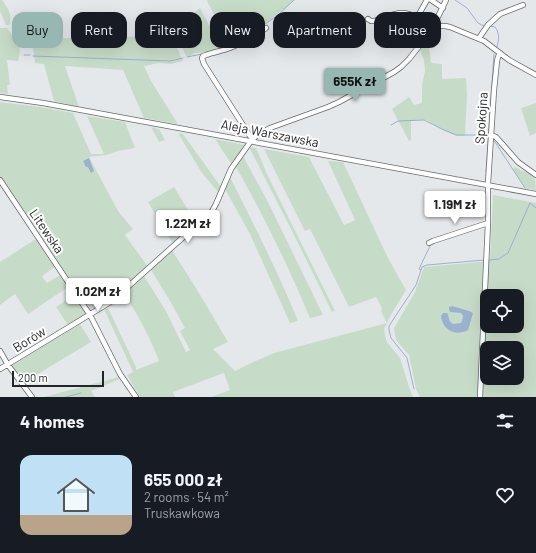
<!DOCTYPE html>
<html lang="en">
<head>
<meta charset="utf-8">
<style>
  body { margin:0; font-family:Barlow,sans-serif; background:#20242c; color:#f1f3f6; height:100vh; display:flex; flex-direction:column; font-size:15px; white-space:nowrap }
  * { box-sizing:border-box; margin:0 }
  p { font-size:13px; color:#9ea1a6 }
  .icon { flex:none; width:22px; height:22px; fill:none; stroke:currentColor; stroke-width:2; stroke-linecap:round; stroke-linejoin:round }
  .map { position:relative; height:397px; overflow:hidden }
  .side { display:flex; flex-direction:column; background:#171b24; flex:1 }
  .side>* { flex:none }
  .hud { position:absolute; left:12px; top:12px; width:512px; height:36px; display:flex; gap:8px }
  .tools { position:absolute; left:480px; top:289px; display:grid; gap:8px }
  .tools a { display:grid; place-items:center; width:44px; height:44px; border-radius:8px; background:#171b24; box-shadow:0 4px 16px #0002; font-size:20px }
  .scale { position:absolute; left:12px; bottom:10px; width:92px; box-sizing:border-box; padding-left:4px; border:2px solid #242527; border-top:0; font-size:11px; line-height:14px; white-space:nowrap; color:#242527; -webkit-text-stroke:3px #fff; paint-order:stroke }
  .price { position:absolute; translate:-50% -34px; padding:0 9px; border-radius:4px; background:#fff; color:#222; font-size:13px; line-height:26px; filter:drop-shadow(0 1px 2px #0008) }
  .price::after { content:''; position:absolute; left:50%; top:24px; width:12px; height:9px; margin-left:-6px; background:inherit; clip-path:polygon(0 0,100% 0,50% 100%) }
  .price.selected { background:#97b7b3; color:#111 }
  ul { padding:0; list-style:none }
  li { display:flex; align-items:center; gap:12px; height:100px; padding:0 20px }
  li span { display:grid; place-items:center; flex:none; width:112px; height:80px; border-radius:12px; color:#555 }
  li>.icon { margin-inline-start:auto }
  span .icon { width:48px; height:48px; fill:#fffc; stroke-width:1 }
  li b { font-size:17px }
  h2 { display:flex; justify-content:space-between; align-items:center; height:48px; padding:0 20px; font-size:17px }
  .chip { padding:0 14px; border-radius:12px; background:#171b24; box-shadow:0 4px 16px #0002; font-size:14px; line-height:36px }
  .chip.selected { background:#97b7b3; color:#111 }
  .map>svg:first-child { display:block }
</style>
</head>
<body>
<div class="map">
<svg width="536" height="397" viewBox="0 0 536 397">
  <rect width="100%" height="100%" fill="#e5e8eb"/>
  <!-- green -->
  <path fill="#c7dcc8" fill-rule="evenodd" d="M0,0h2c6,8 11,15 7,25h-3l-6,-14z
    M208,0h87l-34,27 -1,-1 -10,7 -42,19 -13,1 -5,3h-4l-13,-28 13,-8 14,-12 9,17 8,-5 -10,-19z
    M0,28h7c10,13 16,16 11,33l-11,-1 3,25h-3l1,9 -8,-1z
    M169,30l14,31 -12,3 -12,-1 -15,3 7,15 27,43 -34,-6 -21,-48 -58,-4 14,41 -25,-6 -10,-37 -9,-1 -3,-24 39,-1 31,-4 20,3 25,-1z
    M427,43l3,10 1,10 11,1v15l24,-1 1,17 -2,41h-8l-15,-6 -15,-10h-16v20l-2,1 -17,-32 17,-12 5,8 8,-2v-18l3,-14 -1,-11 -4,-10z
    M0,102l40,5 33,6 18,41h13l-17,-38 38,6 10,26 -17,3 -12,4 -17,2 29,54 15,18 -8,6 23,32 -38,33 -19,12 -16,-25 -75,-112z
    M536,103v30l-6,3 -9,-28z
    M151,127l8,2 6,11 -6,2z
    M178,133l5,1 38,53 -2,6 -17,-20 -14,-23z
    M215,139l30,6 -13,20z
    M249,147l7,1 12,28 67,135 -3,1 -38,-77z
    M264,149l45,8 35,68 11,-5 -27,-59 15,1 45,96 18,32 -14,23 -8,16 1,7 2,6 13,16 9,29 4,10h-202l19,-7 -6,-17 -51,19 2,5h-35l-13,-22 6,-3 -29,-63 4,-1 28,59v3l23,-9c-9,-24 -21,-45 -34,-67l19,-18 22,35 20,41 4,-2 -10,-19 5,-3 -15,-27 -19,-31 21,-20 27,43 29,49 -15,7 22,22 16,-8 23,-10 113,-30 -6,-12 1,-3 -6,-11 -27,10 -39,-78 -5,2z
    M243,156l26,48 54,111 -13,3c-22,-52 -46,-102 -74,-151z
    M515,167c5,1 7,7 12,4l8,9 1,10 -11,-2 -12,-18z
    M230,177c24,48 48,95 68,144l-8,2 -40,-89 -25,-45z
    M174,187l22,36 -23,21 -25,-42z
    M493,195l43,8v194h-116l-4,-8 -7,-34 -13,-15 -2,-12 21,-36 9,-25 66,-6zM487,296h30v30h-30zM487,348h30v30h-30z
    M36,239l19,28 -13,9 5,7 13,-8 8,12 -40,27 -13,-20 -15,11v-43z
    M74,295l12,19 -18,11 -12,-18z
    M80,324l11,18 -68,41 -12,-17z
    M119,377l1,2 -29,12 4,6h-51z"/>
  <!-- water -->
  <path fill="#9cb0cf" d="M89,158l5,13 -3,2 -3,-6h-2l-3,-6z
    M452,306l17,5 4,2 -5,17c-2,1 -4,2 -6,2 -11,3 -20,-5 -21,-16l2,-3h4c3,4 0,7 6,11l8,-1 1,-2 1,-5 -2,-3 -11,-1 -1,-3v-2z"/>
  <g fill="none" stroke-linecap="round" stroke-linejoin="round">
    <!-- stream -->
    <path stroke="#9cb0cf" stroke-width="1" d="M455,0l12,8 11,15 6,3
      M490,26l5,1c5,7 4,12 2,20
      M216,50l35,-16 27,-19 16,-15
      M24,55h6
      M33,56l137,5 13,-3
      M187,57l15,-3
      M391,125l7,-4 26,-1 18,9 14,6h32
      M493,139l32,49
      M486,172l4,-60 4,-58
      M431,244l-12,25 2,1 1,-3 5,-2 57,-5
      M487,296l2,-36 10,-1 9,-6 22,-50 6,5
      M414,389l-7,-31 -16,-20 -2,-8v-4l27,-41 5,-15
      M66,397l15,-4
      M482,397l5,-93"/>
    <defs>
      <path id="minor" d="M431,0l12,8
        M418,18l1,-4 8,-14
        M368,19l3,2h3c8,-2 19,-8 28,-8 11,0 24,9 31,16
        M435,28l1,-7 10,-21
        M479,38l9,-13 12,-11 23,-9
        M0,97l43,6 493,91
        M491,135l5,2 22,25 18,13
        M253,139l-3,-3 -46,-72 -2,-6 1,-2 3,-1c8,-3 16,-4 24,-7 13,-5 26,-12 36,-20
        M0,180l90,135 30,59 16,23
        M429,243l4,-2 55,-18
        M0,351l8,14 24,32
        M0,369l112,-68 77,-69 21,-17 6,-11 15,-35 20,-28 5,-5 14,-8 58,-21 11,-5 55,-30 7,-5 8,-8 23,-29 8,-4h5l5,1 34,14 25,19 27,15
        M480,397l8,-174v-40l6,-93 3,-29 1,-4 2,-4"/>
    </defs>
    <!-- minor casing -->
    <use href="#minor" stroke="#66696c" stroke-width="6"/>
    <!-- minor -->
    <use href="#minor" stroke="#fff" stroke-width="4.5"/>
  </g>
  <g text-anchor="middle" stroke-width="4" stroke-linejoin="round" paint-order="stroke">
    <!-- street labels -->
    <g font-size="13" fill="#242527" stroke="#fff">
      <text transform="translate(481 118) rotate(-86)" y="5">Spokojna</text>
      <text transform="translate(270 133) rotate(11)" y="5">Aleja Warszawska</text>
      <text transform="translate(47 231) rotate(56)" y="5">Litewska</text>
      <text transform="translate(29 339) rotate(-32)" y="5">Borów</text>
    </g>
  </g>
</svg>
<div class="tools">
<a><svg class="icon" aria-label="locate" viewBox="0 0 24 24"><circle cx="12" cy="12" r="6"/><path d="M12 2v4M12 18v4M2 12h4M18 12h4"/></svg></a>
<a><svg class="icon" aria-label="layers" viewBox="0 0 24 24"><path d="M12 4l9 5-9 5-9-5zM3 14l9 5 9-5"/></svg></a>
</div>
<div class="scale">200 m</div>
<b class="price selected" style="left:355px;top:102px">655K zł</b>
<b class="price" style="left:455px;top:225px">1.19M zł</b>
<b class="price" style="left:188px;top:244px">1.22M zł</b>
<b class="price" style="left:98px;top:312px">1.02M zł</b>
<div class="hud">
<a class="chip selected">Buy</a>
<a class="chip">Rent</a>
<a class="chip">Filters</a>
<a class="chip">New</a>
<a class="chip">Apartment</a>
<a class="chip">House</a>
</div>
</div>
<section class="side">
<h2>4 homes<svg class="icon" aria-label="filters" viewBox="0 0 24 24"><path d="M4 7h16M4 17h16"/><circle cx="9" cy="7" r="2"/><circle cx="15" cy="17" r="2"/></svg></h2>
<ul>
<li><span style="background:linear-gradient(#bfe0f5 75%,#b9a48a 0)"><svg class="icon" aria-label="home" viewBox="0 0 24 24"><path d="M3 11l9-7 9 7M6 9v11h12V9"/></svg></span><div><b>655 000 zł</b><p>2 rooms · 54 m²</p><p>Truskawkowa</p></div><svg class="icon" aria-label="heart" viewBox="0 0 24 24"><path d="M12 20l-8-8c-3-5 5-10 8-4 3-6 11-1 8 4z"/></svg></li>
</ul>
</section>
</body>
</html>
